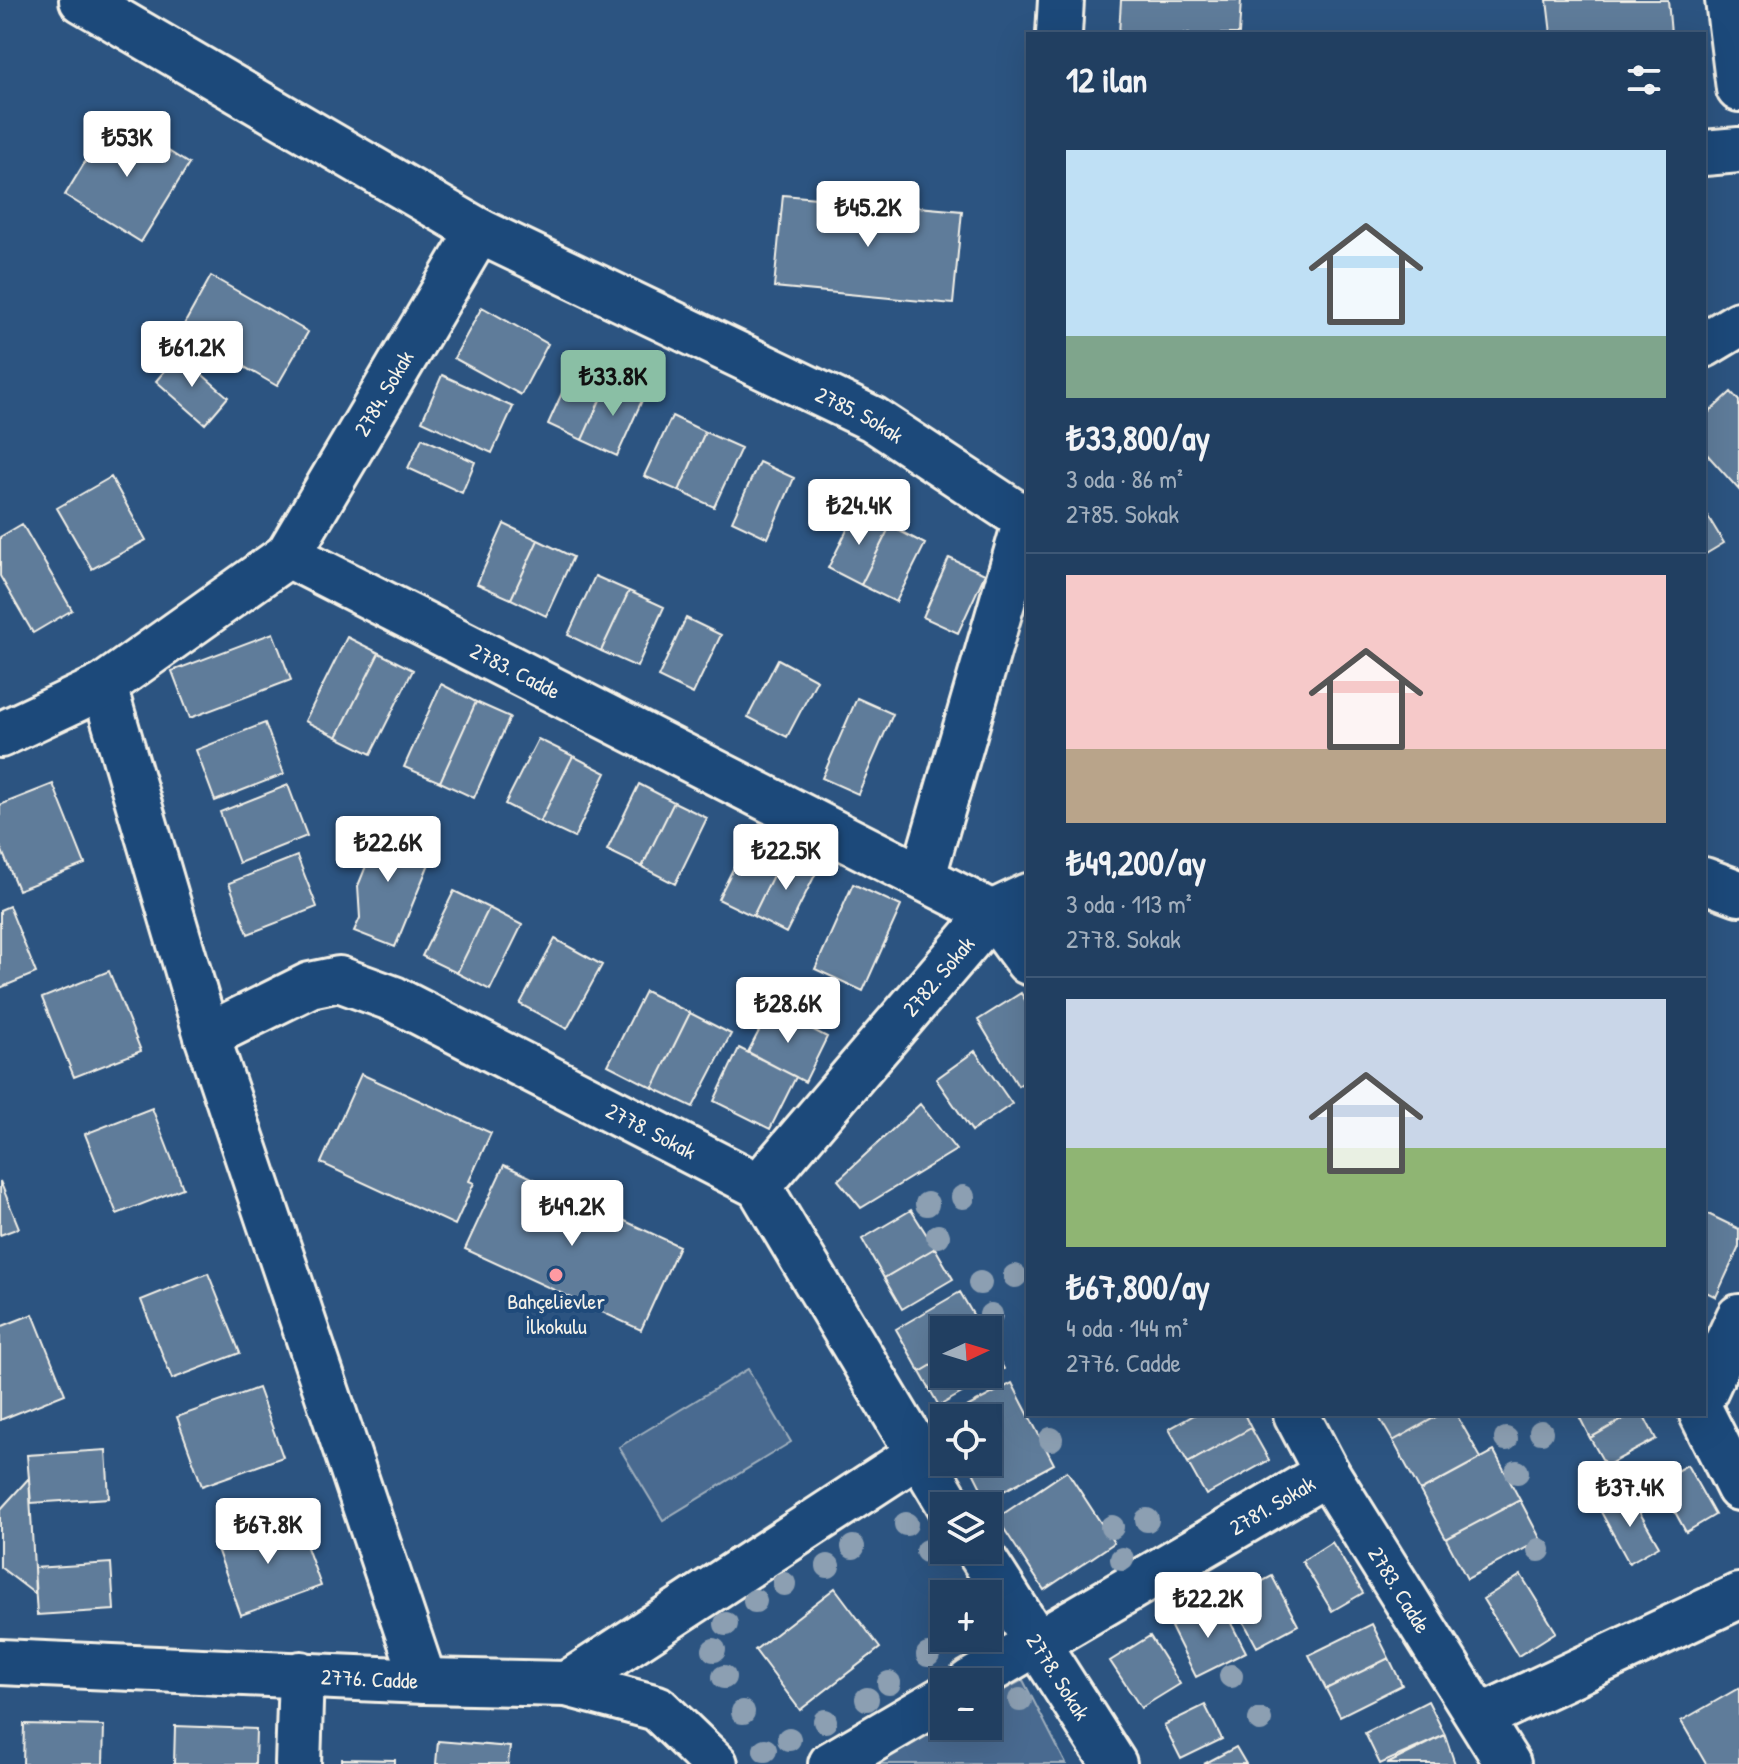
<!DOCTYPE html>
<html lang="tr">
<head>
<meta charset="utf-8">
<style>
  body { margin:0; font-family:"Patrick Hand",sans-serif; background:#2d4a6a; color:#f1f3f6; height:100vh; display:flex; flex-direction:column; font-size:30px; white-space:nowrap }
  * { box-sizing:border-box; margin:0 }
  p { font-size:26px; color:#a2afbd }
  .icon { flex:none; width:44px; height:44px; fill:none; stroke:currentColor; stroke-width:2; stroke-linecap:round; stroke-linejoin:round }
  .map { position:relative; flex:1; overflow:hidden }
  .drawer { position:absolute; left:1026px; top:32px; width:680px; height:1384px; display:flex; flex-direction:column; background:#213f61; border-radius:0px; box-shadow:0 8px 32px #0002,0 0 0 2px #3e5876 }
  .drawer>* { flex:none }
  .needle { width:52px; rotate:86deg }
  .tools { position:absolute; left:930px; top:1316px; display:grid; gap:16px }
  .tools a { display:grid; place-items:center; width:72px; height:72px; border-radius:0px; background:#213f61; box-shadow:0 8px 32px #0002,0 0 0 2px #3e5876; font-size:40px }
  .price { position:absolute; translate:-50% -68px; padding:0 18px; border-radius:8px; background:#fff; color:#222; font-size:26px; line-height:52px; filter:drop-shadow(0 2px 4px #0008) }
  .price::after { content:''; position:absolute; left:50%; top:48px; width:24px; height:18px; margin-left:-12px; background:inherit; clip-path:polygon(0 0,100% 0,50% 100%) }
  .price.active { background:#8abfa5; color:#111 }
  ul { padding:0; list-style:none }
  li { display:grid; align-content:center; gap:16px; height:424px; padding:0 40px }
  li+li { border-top:2px solid #3e5876 }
  li span { display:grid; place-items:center; height:248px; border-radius:0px; color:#555 }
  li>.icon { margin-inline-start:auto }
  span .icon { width:144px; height:144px; fill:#fffc; stroke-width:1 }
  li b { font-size:34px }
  h2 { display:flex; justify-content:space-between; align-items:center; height:96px; padding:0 40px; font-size:34px }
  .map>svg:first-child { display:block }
</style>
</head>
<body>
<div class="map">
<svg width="1739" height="1764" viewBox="0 0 1739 1764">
  <rect width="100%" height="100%" fill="#2c5481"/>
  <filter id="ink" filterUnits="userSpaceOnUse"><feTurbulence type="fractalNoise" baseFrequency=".0125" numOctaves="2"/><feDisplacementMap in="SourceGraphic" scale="16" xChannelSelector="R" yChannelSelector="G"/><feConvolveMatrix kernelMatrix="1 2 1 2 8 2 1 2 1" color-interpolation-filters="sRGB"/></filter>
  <g filter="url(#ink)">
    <!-- green -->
    <path fill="#496b90" stroke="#9eaebc" stroke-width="2" d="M748,1369l43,73 -128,78 -44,-73z
      M1023,1680l43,84h-205l83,-43v5h44v-28z"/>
    <!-- building -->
    <path fill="#5e7b9a" stroke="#f4f1e8" stroke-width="2" d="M1121,0h120l-2,34h-120z
      M1547,0h121l3,34h-120z
      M113,116l76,48 -48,78 -76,-47z
      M783,195l179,16 -9,93 -179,-17z
      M211,276l97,56 -31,54 -96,-56z
      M482,307l66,37 -27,51 -67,-37z
      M179,354l49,43 -23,27 -49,-43z
      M575,364l34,16 -27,60 -34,-16z
      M442,375l71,32 -21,46 -70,-32z
      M609,380l35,16 -27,60 -35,-16z
      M1731,392l8,9v89l-35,-39v-34z
      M672,416l33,16 -26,59 -35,-15z
      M705,432l36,16 -27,59 -35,-16z
      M422,438l53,24 -13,31 -54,-25z
      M759,462l35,16 -26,60 -36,-17z
      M111,477l35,63 -54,29 -35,-61z
      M857,510l33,16 -29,59 -33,-17z
      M1704,510l20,33 -20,12z
      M22,524l50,86 -39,23 -33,-57v-39z
      M504,524l34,16 -27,59 -34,-15z
      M890,526l35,18 -29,58 -35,-17z
      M538,540l35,17 -27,59 -35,-17z
      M949,558l36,16 -27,59 -35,-16z
      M595,576l34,15 -28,60 -33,-16z
      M629,591l35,16 -27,60 -36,-16z
      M686,618l35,17 -28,59 -35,-17z
      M273,633l18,47 -101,38 -18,-47z
      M347,637l32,16 -42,84 -32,-16z
      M379,653l34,17 -42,84 -34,-17z
      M778,659l39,21 -30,57 -39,-20z
      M441,684l35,18 -36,80 -36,-15z
      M857,698l36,16 -35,80 -36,-16z
      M476,702l34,15 -36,81 -34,-16z
      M265,723l19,51 -69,27 -19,-51z
      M538,739l35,17 -33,66 -35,-18z
      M573,756l33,17 -32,65 -34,-16z
      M53,784l32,80 -67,26 -18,-44v-41z
      M639,784l35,18 -32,65 -35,-17z
      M288,785l19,51 -68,27 -19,-51z
      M674,802l33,16 -32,66 -33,-17z
      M363,825l70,29 -38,93 -41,-16 6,-13 -2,-32 12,-30 -16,-7z
      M751,833l34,18 -32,65 -35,-17z
      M785,851l34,16 -33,66 -33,-17z
      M297,856l20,51 -69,27 -19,-51z
      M853,884l48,22 -38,85 -48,-22z
      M454,891l35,17 -32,65 -35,-17z
      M9,906l27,67 -36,15v-78z
      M489,908l33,17 -32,65 -33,-17z
      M555,939l47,26 -35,64 -47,-25z
      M109,971l32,80 -67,26 -32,-79z
      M645,991l45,22 -37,75 -45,-23z
      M1021,993l7,12v74l-10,7 -40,-66z
      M771,1008l56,29 -22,45 -57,-30z
      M690,1013l41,21 -38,73 -40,-19z
      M739,1048l57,29 -26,52 -56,-28z
      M975,1051l37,53 -40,27 -36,-52z
      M361,1074l130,59 -22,48 5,2 -19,42 -134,-62z
      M920,1104l36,46 -95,58 -23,-28z
      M152,1108l31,80 -66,26 -32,-80z
      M504,1165l175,81 -38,84 -176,-81z
      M0,1181l19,47 -19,7z
      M911,1210l24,38 -51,30 -22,-39z
      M1706,1213l33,16v18l-23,50 -12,-6z
      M935,1248l18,31 -51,30 -18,-31z
      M208,1273l32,80 -68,26 -31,-79z
      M960,1292l22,38h-38v28l-24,14 -24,-43z
      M33,1314l32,80 -65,26v-93z
      M988,1341l16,28 -65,37 -19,-34 24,-14v16h44z
      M1012,1383l42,81 -67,36 -19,-38h20v-44h-42z
      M258,1388l25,69 -81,29 -25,-69z
      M1196,1414h48l7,14 -63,35 -19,-34z
      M1377,1414h64l-48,27z
      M1441,1414h15l25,44 -61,33 -27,-50z
      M1578,1414h55l-43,24z
      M1633,1414h10l13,25 -50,27 -16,-28z
      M1251,1428l18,32 -63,35 -18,-32z
      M106,1450l3,48 -78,5 -4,-48z
      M1494,1451l26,49 -74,39 -26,-48z
      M1687,1465l28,50 -29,17 -28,-51z
      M1067,1471l47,72 -70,47 -47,-72z
      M29,1478l5,90 1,26 -35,-27v-57z
      M1630,1496l29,50 -30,17 -28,-51z
      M1520,1500l21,40 -74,39 -21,-40z
      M296,1517l25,69 -80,29 -25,-69z
      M1332,1542l31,51 -31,18 -30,-50z
      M111,1563l3,47 -77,5 -3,-47z
      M1521,1575l35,57 -38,24 -35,-57z
      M1272,1576l26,49 -41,22 -26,-49z
      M835,1588l45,60 -80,62 -45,-60z
      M1220,1602l26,50 -50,25 -25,-50z
      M1372,1624l17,34 -63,31 -17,-34z
      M1150,1636l30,48 -39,24 -31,-47z
      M1389,1658l13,27 -62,31 -14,-27z
      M1739,1688v76h-33l-25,-43z
      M1428,1701l17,34 -65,29 -15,-31z
      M1205,1705l17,34 -41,20 -17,-34z
      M24,1724l80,2 -1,38h-80z
      M175,1726l81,3 -1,35h-81z
      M1445,1735l10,29h-68z
      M438,1741l72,6 -2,17h-72z
      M1236,1747l10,17h-42z
      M342,1759l53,1v4h-53z"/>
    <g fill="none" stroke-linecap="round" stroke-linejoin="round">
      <defs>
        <g id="minor">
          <path id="s1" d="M82,0l397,231 394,188 153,101 -103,356"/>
          <path d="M1728,0l11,89"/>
          <path d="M1059,34l2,-34"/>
          <path d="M1704,153l35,-3"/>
          <path d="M1704,345l35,-21"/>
          <path id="s2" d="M288,555l191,-324"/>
          <path d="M104,686l103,350 217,645"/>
          <path id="s3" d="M207,1036l103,-51 29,-6 55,20 365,187 191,320"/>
          <path id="s4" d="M759,1186l233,-273"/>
          <path d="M1704,1393l35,-76"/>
          <path d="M1702,1414l37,74"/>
          <path id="s5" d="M978,1550l136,214"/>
          <path id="s6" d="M0,1662l424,19 143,3 90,24 58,56"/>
          <path id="s7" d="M970,1682l357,-209"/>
          <path d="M567,1684l350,-229"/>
          <path d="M1481,1717l258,-121"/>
          <path d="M298,1764l3,-90"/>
          <path d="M831,1764l113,-66"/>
        </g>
        <g id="major">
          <path id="s8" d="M0,735l104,-49 184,-131 704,358 36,49"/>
          <path d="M1704,880l35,13"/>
          <path d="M992,913l36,-17"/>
          <path id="s9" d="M1296,1414l31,59 181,291"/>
        </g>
      </defs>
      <!-- minor casing -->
      <use href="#minor" stroke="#f4f1e8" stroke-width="50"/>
      <!-- major casing -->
      <use href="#major" stroke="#f4f1e8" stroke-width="50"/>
      <!-- minor -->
      <use href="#minor" stroke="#1f4a7a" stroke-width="44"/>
      <!-- major -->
      <use href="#major" stroke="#1f4a7a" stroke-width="44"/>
    </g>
    <!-- trees -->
    <g fill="#8c9fb2">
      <circle cx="963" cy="1197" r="12"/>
      <circle cx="927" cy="1204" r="12"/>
      <circle cx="938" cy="1236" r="12"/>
      <circle cx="1015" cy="1276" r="12"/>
      <circle cx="980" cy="1283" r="12"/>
      <circle cx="991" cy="1315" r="12"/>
      <circle cx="1541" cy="1432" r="12"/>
      <circle cx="1051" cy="1439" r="12"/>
      <circle cx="1506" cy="1439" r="12"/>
      <circle cx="1517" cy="1472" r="12"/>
      <circle cx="1147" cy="1520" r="12"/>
      <circle cx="906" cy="1524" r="12"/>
      <circle cx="1112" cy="1527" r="12"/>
      <circle cx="853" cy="1547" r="12"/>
      <circle cx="1539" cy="1550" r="12"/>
      <circle cx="927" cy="1551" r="12"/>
      <circle cx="1122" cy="1559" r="12"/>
      <circle cx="828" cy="1566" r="12"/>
      <circle cx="784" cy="1584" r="12"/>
      <circle cx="755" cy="1601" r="12"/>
      <circle cx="726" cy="1624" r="12"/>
      <circle cx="714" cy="1650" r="12"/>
      <circle cx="928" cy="1655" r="12"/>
      <circle cx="1231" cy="1676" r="12"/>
      <circle cx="724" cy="1677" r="12"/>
      <circle cx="889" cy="1683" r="12"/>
      <circle cx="867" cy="1699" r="12"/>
      <circle cx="1020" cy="1700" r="12"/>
      <circle cx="743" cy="1712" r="12"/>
      <circle cx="1260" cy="1720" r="12"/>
      <circle cx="825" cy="1721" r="12"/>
      <circle cx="789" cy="1739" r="12"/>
      <circle cx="765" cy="1750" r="12"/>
    </g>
  </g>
  <!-- markers -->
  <circle fill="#ff9aa2" stroke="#1f4a7a" stroke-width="3" cx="556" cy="1275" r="8"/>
  <g text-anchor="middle" stroke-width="8" stroke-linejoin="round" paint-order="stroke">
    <!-- street labels -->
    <g font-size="22" fill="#f4f1e8" stroke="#1f4a7a">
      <text dy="8" stroke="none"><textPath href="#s2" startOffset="188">2784. Sokak</textPath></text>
      <text dy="8" stroke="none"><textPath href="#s1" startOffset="882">2785. Sokak</textPath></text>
      <text dy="8" stroke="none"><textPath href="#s8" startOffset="596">2783. Cadde</textPath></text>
      <text dy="8" stroke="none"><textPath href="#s4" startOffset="276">2782. Sokak</textPath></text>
      <text dy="8" stroke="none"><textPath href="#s3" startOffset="492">2778. Sokak</textPath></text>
      <text dy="8" stroke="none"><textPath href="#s7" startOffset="350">2781. Sokak</textPath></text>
      <text dy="8" stroke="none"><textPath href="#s9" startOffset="204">2783. Cadde</textPath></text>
      <text dy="8" stroke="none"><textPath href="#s5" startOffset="150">2778. Sokak</textPath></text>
      <text dy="8" stroke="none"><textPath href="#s6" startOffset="370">2776. Cadde</textPath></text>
    </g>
    <!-- poi labels -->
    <g font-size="22" fill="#f4f1e8" stroke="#1f4a7a">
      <text x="556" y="1309">Bahçelievler<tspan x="556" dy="25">İlkokulu</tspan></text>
    </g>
  </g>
</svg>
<div class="tools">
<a><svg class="needle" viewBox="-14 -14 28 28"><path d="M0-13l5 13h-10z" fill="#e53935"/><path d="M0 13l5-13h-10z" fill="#a2afbd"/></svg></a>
<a><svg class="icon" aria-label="locate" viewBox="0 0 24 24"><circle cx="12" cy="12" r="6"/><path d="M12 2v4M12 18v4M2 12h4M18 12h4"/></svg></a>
<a><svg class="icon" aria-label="layers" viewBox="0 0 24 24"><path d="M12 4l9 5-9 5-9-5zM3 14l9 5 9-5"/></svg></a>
<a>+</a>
<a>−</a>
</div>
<b class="price" style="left:127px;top:179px">₺53K</b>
<b class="price" style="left:868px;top:249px">₺45.2K</b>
<b class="price" style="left:192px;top:389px">₺61.2K</b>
<b class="price active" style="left:613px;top:418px">₺33.8K</b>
<b class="price" style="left:859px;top:547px">₺24.4K</b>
<b class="price" style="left:388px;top:884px">₺22.6K</b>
<b class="price" style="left:786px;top:892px">₺22.5K</b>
<b class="price" style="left:788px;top:1045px">₺28.6K</b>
<b class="price" style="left:572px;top:1248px">₺49.2K</b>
<b class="price" style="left:1630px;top:1529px">₺37.4K</b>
<b class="price" style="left:268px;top:1566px">₺67.8K</b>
<b class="price" style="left:1208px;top:1640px">₺22.2K</b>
<section class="drawer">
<h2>12 ilan<svg class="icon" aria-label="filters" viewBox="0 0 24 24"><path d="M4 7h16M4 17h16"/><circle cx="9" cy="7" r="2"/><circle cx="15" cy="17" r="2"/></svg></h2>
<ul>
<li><span style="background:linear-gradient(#bfe0f5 75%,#7fa58c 0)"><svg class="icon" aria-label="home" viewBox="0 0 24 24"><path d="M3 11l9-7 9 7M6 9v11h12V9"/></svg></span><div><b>₺33,800/ay</b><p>3 oda · 86 m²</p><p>2785. Sokak</p></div></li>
<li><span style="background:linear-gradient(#f6c9c9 70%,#b9a48a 0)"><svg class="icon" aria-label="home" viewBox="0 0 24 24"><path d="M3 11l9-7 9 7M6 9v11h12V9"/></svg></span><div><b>₺49,200/ay</b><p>3 oda · 113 m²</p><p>2778. Sokak</p></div></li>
<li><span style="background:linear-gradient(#c9d6e8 60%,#8fb573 0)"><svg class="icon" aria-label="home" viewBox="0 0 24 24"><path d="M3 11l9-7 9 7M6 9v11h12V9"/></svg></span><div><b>₺67,800/ay</b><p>4 oda · 144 m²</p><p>2776. Cadde</p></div></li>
</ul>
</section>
</div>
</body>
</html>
